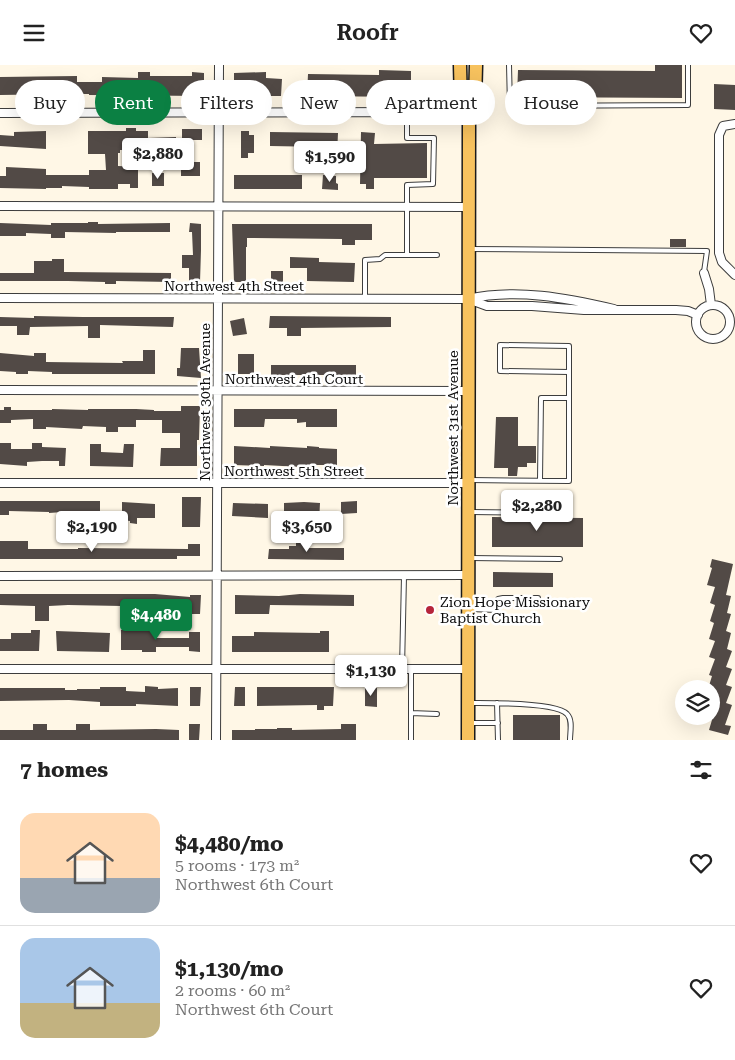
<!DOCTYPE html>
<html lang="en">
<head>
<meta charset="utf-8">
<style>
  body { margin:0; font-family:"Roboto Serif",serif; background:#f6f6f6; color:#222; height:100vh; display:flex; flex-direction:column; font-size:19px; white-space:nowrap }
  * { box-sizing:border-box; margin:0 }
  p { font-size:16px; color:#767676 }
  .icon { flex:none; width:28px; height:28px; fill:none; stroke:currentColor; stroke-width:2; stroke-linecap:round; stroke-linejoin:round }
  .map { position:relative; height:675px; overflow:hidden }
  .sheet { display:flex; flex-direction:column; background:#fff; flex:1 }
  .sheet>* { flex:none }
  .hud { position:absolute; left:15px; top:15px; width:705px; height:45px; display:flex; gap:10px }
  .controls { position:absolute; left:675px; top:615px; display:grid; gap:10px }
  .controls a { display:grid; place-items:center; width:45px; height:45px; border-radius:50%; background:#fff; box-shadow:0 5px 20px #0002; font-size:25px }
  .price { position:absolute; translate:-50% -42px; padding:0 11px; border-radius:5px; background:#fff; color:#222; font-size:16px; line-height:32px; filter:drop-shadow(0 1px 2px #0008) }
  .price::after { content:''; position:absolute; left:50%; top:30px; width:15px; height:11px; margin-left:-8px; background:inherit; clip-path:polygon(0 0,100% 0,50% 100%) }
  .price.on { background:#0b8043; color:#fff }
  ul { padding:0; list-style:none }
  li { display:flex; align-items:center; gap:15px; height:125px; padding:0 20px }
  li+li { border-top:1px solid #e0e0e0 }
  li span { display:grid; place-items:center; flex:none; width:140px; height:100px; border-radius:15px; color:#555 }
  li>.icon { margin-inline-start:auto }
  span .icon { width:60px; height:60px; fill:#fffc; stroke-width:1 }
  li b { font-size:21px }
  h2 { display:flex; justify-content:space-between; align-items:center; height:60px; padding:0 20px; font-size:21px }
  .chip { padding:0 18px; border-radius:22px; background:#fff; box-shadow:0 5px 20px #0002; font-size:18px; line-height:45px }
  .chip.on { background:#0b8043; color:#fff }
  header { display:flex; justify-content:space-between; align-items:center; height:65px; padding:0 20px; background:#fff; font-size:22px; font-weight:600 }
  .map>svg:first-child { display:block }
</style>
</head>
<body>
<header><svg class="icon" aria-label="menu" viewBox="0 0 24 24"><path d="M4 6h16M4 12h16M4 18h16"/></svg>Roofr<svg class="icon" aria-label="heart" viewBox="0 0 24 24"><path d="M12 20l-8-8c-3-5 5-10 8-4 3-6 11-1 8 4z"/></svg></header>
<div class="map">
<svg width="735" height="675" viewBox="0 0 735 675">
  <rect width="100%" height="100%" fill="#fff7e6"/>
  <!-- building -->
  <path fill="#524a46" d="M655,0h27v33l-165,-1 1,-27 137,1z
    M379,5l32,1v26l-104,-1 1,-22 71,1z
    M138,7h12v4h42v-4l12,1v23l-115,-1v-1h-24l-65,1v-18l77,-1v6h25v-5l36,1z
    M266,7v6l16,1 -1,17h-47v-23z
    M714,19l21,1v25l-21,-1z
    M126,63h10v3h12v7l28,-1v15h-9v-4h-13v7h-12v-5h-22v3h-2v13l20,1v21h-8v-4h-12v5h-29v-2l-27,-1v2h-16v1l-46,-1v-12h6v-9l40,2v6h43v-5h17l-1,-16h-17v-23h38z
    M182,64h20v11h-20z
    M46,66v18l-46,-3v-11l14,1v-4z
    M241,66h8v4h5v18h-6v5h-7z
    M270,67l68,1 -1,22 -13,-1v-7l-54,-1z
    M361,67l14,1 -1,11 53,-1v35h-53v11h-8v-5h-6z
    M181,97h19v14h-19z
    M152,108h12v13h-12z
    M234,110h68v14h-68z
    M323,110l13,1v7l2,1v6l-16,-1z
    M88,157h10v2l72,-1v9h-54v1l-51,-1v6h-14v-4l-25,-1v3h-26v-13l51,2v-2h37z
    M190,158l11,1v26l-1,32h-11v-14h-7v-13h11l-1,-23h-3z
    M232,159h140v16h-17v5h-13v-6l-95,-1v9h-1v35h-12z
    M670,174h16v8h-16z
    M290,192l29,1v4l36,1 -1,19 -47,-1v-13h-17z
    M52,194h12v13l107,1v9l-55,-1v3h-11v-2l-37,-1h-68v-8h34v-12h18z
    M271,206h12v11h-12z
    M34,251l49,1h91l-1,10 -73,-2v13h-12v-12l-58,1 -1,8h-12v-9h-17v-9l34,1z
    M270,251l121,1v10l-90,1v8h-14v-8h-18z
    M244,253l3,16 -14,2 -3,-15z
    M181,283h18l2,30 -24,-2v-8h3z
    M143,285h12v24h-103v-2l-24,-1v3h-12v-2l-16,-1v-18l34,3v-3h12v9l77,1 -1,-2h21z
    M238,289h16v20h-16z
    M271,300h85v10h-85z
    M181,341h19l-1,34h-2v26h-37l1,-18h19v-15h-18v-13h-26v7h-18v5h-12v-5l-23,-1 -1,3 -36,-2v2h-13v-10l-22,1v3h-11v-13h4v-3h7v3h41v-1l36,1v-1h48l18,1v1h27z
    M234,344h103v18h-31v-5l-9,1v-4h-32l-1,8h-30z
    M496,352h22v29h18v17h-9v4h-9l-1,9h-9v-8h-14z
    M0,378h11v6h21v-6h10v4l24,1 -1,18h-6v-5h-17l-15,1v4l-27,-2z
    M90,379h11v8l22,1 1,-9h10l-1,23 -43,-1z
    M234,381l36,2v-2l37,2v-2l12,1v1l18,1v18h-12v-2h-24v2l-37,-2v1l-30,-1z
    M182,432h19l-1,30h-18z
    M0,436h100v16h-8v-4l-29,-1 -14,1v-1l-40,-1v4h-9z
    M357,436v12l-16,1v-12z
    M122,437l33,2v14h-18v6l-7,-1v-2l-8,-1z
    M304,437l16,1 -1,21h-15v-9l-20,-1v-11z
    M233,438l35,1v14l-36,-2z
    M492,452l91,1v29h-91z
    M305,475v8h39v12l-76,-1 1,-10h20v-3h7v-5z
    M0,476h28v8h50v-1l110,1v-5h12v12h-23v3h-177z
    M712,494l21,5 -7,31 5,1 -4,17 4,1 -5,17 5,2 -4,16 5,2 -6,16 6,2 -6,16 6,2 -6,16 6,2 -7,20 6,1 -3,9 -19,-5 5,-17 -3,-1v-11l3,-7h-3v-5h-3l4,-13 -3,-1 6,-16 -6,-2 6,-16 -6,-2 5,-16 -4,-2 5,-16 -5,-2 5,-16 -8,-2 5,-17 -2,-1z
    M493,507l60,1v14h-60z
    M0,529h155l35,3v-2h11l-1,19h-14v-7l-53,-2v12h-11v-11l-54,-1 -19,1v15h-14v-15l-35,-1z
    M300,529l54,1v11l-84,-1 -1,9h-34v-19l44,1z
    M156,564v9h33v-6h11v20l-11,-1v-4h-33v5h-14v-2h-21v-20z
    M31,565h9l-1,21h-39v-12h11v-6h20z
    M56,566l54,2 -1,19 -52,-1z
    M320,566h9v21h-97v-16h22v-4l66,1z
    M145,621l13,1v2l20,-1v18l-42,-2v2h-36v-4l-31,-2 -69,1v-13h65v2h12v-1h23v-2h26v4l19,1z
    M190,622h11l-1,19h-10z
    M235,622h10v19h-11z
    M257,622h77l-1,19h-9v4h-7v-5l-60,1z
    M365,623h12v19l-12,-1z
    M513,650h47v25h-47z
    M33,659h14v6h29v-6h14v6l66,-1 23,1v10h-179v-10h33z
    M189,659h11l-1,16h-10z
    M341,659h15v16h-124v-10h23v-1h22v-1h15v2l49,-1z"/>
  <g fill="none" stroke-linecap="round" stroke-linejoin="round">
    <defs>
      <path id="service" d="M509,0l1,41 178,-1v-40
        M470,184l237,2 -3,21
        M407,190v-70l26,-1 1,-46h-27v-26
        M365,234v-39l15,-1 5,-4h52
        M569,307l-69,-1v-26l69,1v52
        M470,415l99,1v-83h-28l-1,82
        M471,447l98,1
        M471,493l89,1
        M470,544l27,1 1,-11 5,-1h35v7h17
        M402,604l2,-93
        M471,638c17,0 86,-1 96,11 6,6 3,18 3,26
        M497,638l1,37
        M411,648l26,1
        M470,658h28
        M411,675v-71"/>
      <path id="minor" d="M0,48l407,-1 62,4
        M735,59l-12,2 -4,9v118l3,9 13,13
        M0,141l468,1
        M704,208l5,16 2,16
        M0,233l468,1c48,-11 99,-1 146,10
        M468,234l19,7h45l52,4h92l12,1 10,4
        M696 257a17 17 0 1 1 34 0a17 17 0 1 1-34 0Z
        M0,325l468,1
        M0,418h468
        M0,511l468,-1
        M0,604h468
        M216,675l3,-675"/>
      <path id="primary" d="M460,0l1,39 8,12
        M468,675l1,-624 6,-14 1,-37"/>
    </defs>
    <!-- service casing -->
    <use href="#service" stroke="#3d3d3d" stroke-width="6"/>
    <!-- minor casing -->
    <use href="#minor" stroke="#3d3d3d" stroke-width="10"/>
    <!-- primary casing -->
    <use href="#primary" stroke="#1b1b1b" stroke-width="15"/>
    <!-- service -->
    <use href="#service" stroke="#fff" stroke-width="4"/>
    <!-- minor -->
    <use href="#minor" stroke="#fff" stroke-width="8"/>
    <!-- primary -->
    <use href="#primary" stroke="#f7c25e" stroke-width="12"/>
  </g>
  <!-- markers -->
  <circle fill="#b6253b" stroke="#fff" stroke-width="2" cx="430" cy="545" r="5"/>
  <g text-anchor="middle" stroke-width="5" stroke-linejoin="round" paint-order="stroke">
    <!-- street labels -->
    <g font-size="14" fill="#0a0a0a" stroke="#fff">
      <text x="234" y="226">Northwest 4th Street</text>
      <text x="294" y="319">Northwest 4th Court</text>
      <text transform="translate(205 337) rotate(-90)" y="5">Northwest 30th Avenue</text>
      <text transform="translate(453 363) rotate(-90)" y="5">Northwest 31st Avenue</text>
      <text x="294" y="411">Northwest 5th Street</text>
    </g>
    <!-- poi labels -->
    <g font-size="14" fill="#0a0a0a" stroke="#fff" text-anchor="start">
      <text x="440" y="542">Zion Hope Missionary<tspan x="440" dy="16">Baptist Church</tspan></text>
    </g>
  </g>
</svg>
<div class="controls">
<a><svg class="icon" aria-label="layers" viewBox="0 0 24 24"><path d="M12 4l9 5-9 5-9-5zM3 14l9 5 9-5"/></svg></a>
</div>
<b class="price" style="left:158px;top:115px">$2,880</b>
<b class="price" style="left:330px;top:118px">$1,590</b>
<b class="price" style="left:537px;top:467px">$2,280</b>
<b class="price" style="left:92px;top:488px">$2,190</b>
<b class="price" style="left:307px;top:488px">$3,650</b>
<b class="price on" style="left:156px;top:576px">$4,480</b>
<b class="price" style="left:371px;top:632px">$1,130</b>
<div class="hud">
<a class="chip">Buy</a>
<a class="chip on">Rent</a>
<a class="chip">Filters</a>
<a class="chip">New</a>
<a class="chip">Apartment</a>
<a class="chip">House</a>
</div>
</div>
<section class="sheet">
<h2>7 homes<svg class="icon" aria-label="filters" viewBox="0 0 24 24"><path d="M4 7h16M4 17h16"/><circle cx="9" cy="7" r="2"/><circle cx="15" cy="17" r="2"/></svg></h2>
<ul>
<li><span style="background:linear-gradient(#ffd9b3 65%,#9aa5b1 0)"><svg class="icon" aria-label="home" viewBox="0 0 24 24"><path d="M3 11l9-7 9 7M6 9v11h12V9"/></svg></span><div><b>$4,480/mo</b><p>5 rooms · 173 m²</p><p>Northwest 6th Court</p></div><svg class="icon" aria-label="heart" viewBox="0 0 24 24"><path d="M12 20l-8-8c-3-5 5-10 8-4 3-6 11-1 8 4z"/></svg></li>
<li><span style="background:linear-gradient(#a9c7e8 65%,#c2b280 0)"><svg class="icon" aria-label="home" viewBox="0 0 24 24"><path d="M3 11l9-7 9 7M6 9v11h12V9"/></svg></span><div><b>$1,130/mo</b><p>2 rooms · 60 m²</p><p>Northwest 6th Court</p></div><svg class="icon" aria-label="heart" viewBox="0 0 24 24"><path d="M12 20l-8-8c-3-5 5-10 8-4 3-6 11-1 8 4z"/></svg></li>
</ul>
</section>
</body>
</html>
